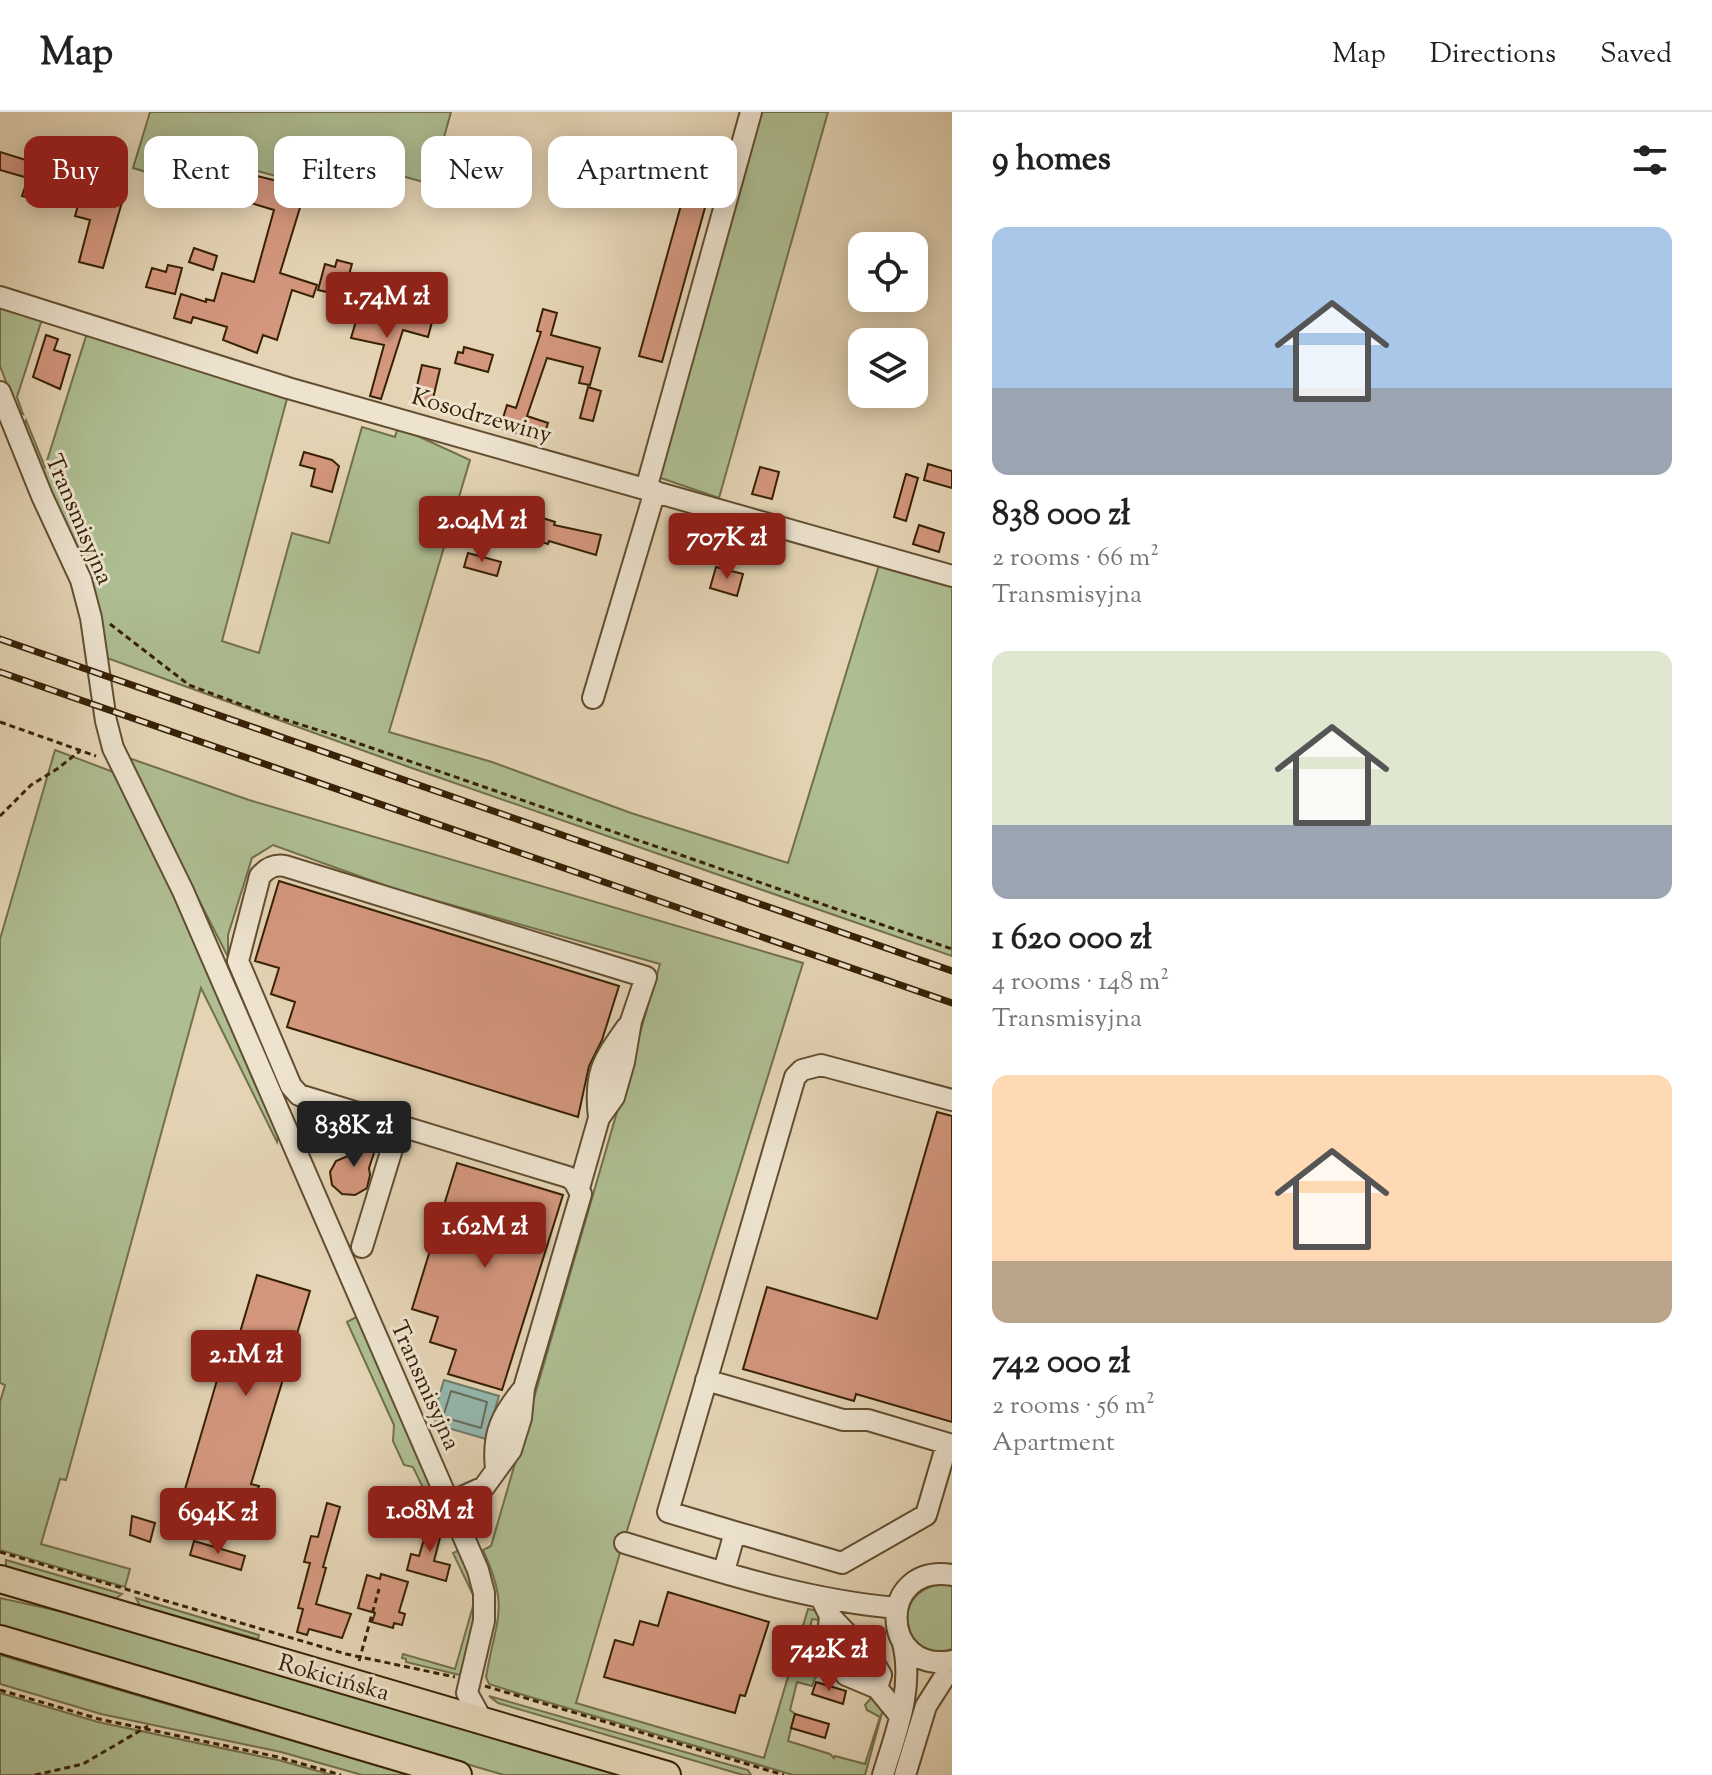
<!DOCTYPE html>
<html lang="en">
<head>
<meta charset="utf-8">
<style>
  body { margin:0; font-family:"Sorts Mill Goudy",serif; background:#f6f6f6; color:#222; height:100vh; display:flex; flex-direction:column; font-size:30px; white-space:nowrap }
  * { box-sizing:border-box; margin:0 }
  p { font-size:26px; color:#767676 }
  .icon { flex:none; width:44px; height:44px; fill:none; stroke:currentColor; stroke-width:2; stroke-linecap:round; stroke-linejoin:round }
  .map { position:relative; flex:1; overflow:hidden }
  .sheet { display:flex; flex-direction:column; background:#fff; width:760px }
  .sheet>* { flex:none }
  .hud { position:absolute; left:24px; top:24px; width:760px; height:72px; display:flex; gap:16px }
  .fabs { position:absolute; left:848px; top:120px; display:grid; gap:16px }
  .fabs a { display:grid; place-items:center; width:80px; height:80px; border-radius:16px; background:#fff; box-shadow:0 4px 20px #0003; font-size:40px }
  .price { position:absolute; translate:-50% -68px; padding:0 18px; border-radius:8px; background:#8f2418; color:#fff; font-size:26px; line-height:52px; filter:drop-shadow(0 2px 4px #0008) }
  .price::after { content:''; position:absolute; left:50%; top:48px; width:24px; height:18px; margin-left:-12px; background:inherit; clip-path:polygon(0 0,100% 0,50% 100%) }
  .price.active { background:#222; color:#fff }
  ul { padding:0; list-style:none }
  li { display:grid; align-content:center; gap:16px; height:424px; padding:0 40px }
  li span { display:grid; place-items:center; height:248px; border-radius:16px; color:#555 }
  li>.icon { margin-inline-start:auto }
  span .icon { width:144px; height:144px; fill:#fffc; stroke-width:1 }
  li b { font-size:34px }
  h2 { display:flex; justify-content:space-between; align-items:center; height:96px; padding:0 40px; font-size:34px }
  .tag { padding:0 28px; border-radius:16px; background:#fff; box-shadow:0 4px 20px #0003; font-size:28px; line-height:72px }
  .tag.active { background:#8f2418; color:#fff }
  header { display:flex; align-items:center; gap:48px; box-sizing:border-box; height:112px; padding:0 40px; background:#fff; border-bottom:2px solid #e0e0e0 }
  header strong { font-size:38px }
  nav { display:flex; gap:44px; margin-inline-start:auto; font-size:28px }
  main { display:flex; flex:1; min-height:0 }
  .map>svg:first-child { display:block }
</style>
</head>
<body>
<header>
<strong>Map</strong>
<nav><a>Map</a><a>Directions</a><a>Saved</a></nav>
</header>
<main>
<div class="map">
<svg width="952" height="1663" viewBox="0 0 952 1663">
  <rect width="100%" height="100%" fill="#e4d4b5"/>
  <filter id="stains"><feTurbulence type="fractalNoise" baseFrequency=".0025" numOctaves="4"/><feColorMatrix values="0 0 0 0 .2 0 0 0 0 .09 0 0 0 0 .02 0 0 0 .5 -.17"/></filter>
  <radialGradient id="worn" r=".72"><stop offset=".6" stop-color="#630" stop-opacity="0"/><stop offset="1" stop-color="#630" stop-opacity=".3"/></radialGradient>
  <!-- green -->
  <path fill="#aebe92" stroke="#72704a" stroke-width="2" d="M150,0h301l-20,72 -113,-31 -10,32 -112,-31 -10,30 -53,-16z
    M757,0h71l-109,386 -61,-21z
    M0,192l42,15 -25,78 6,17 -6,-3 -17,-45z
    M87,221l201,62 -66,246 37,12 33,-120 37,10 33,-116 33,10 3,-10 72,33 -81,272 103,30 139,51 157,50 92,-301 72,22v372l-546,-190 -299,-108 -13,-61 -71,-170 3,-7 19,47z
    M55,638l61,23 92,190 71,166 -2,13 -76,-154 -135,492 -6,-1 -19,65 89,25 -5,18 -125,-37v-148l5,-17 -5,-2v-444z
    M126,645l123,43 554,163 -183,590 -44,150 188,55 44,-149 10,2 1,9 -7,-1 -5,21 7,2 1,11 -2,2 9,18 -7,5 -3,8 -15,-4 -7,28 5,4 -7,27 42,13 4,4 1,-2 30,8 15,-47 -13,-7 -2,-5 7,-8 11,12 -18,66h-72l-273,-81 -31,-10 -3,-7c10,-59 24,-68 -3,-127l8,-4 169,-582 -265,-75 -122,-44 -21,13 -24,77v22z
    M360,1203l75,177 -8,4 -14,-29 -9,-2 -11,-24 1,-16 -47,-103z
    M439,1391c35,72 49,93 21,172l-54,-13v-3l-4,-1 1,-4 52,15 20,-70 -22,-46 7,-3 -21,-43z
    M6,1448l116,34 -7,5 -109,-32z
    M941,1472l11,2v63c-47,16 -66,-57 -11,-65z
    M0,1486l63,14 558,163h-117l-504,-148z
    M136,1486l123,37 -1,4 -118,-33z
    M0,1543l409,120h-47l-81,-23 -180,-38 -101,-30z
    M0,1581l98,29 180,38 54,15h-332z
    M489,1584l259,74 3,5h-8l-245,-72z"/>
  <!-- water -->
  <path fill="#95b8b0" stroke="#6f7c6b" stroke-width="2" d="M444,1268l55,16 -13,43 -49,-14 -4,-9z"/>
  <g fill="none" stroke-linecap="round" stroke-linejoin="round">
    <!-- shore -->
    <path stroke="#666c5a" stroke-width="2" d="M451,1279l36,11 -6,26 -38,-11z"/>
  </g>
  <!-- building -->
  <path fill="#d4977e" stroke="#362103" stroke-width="2" d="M0,40l42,13 -6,34 -14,-3 6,-18 -28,-8z
    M690,61l23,6 -51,183 -23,-6z
    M249,62l57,14 -26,85 37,12 -4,12 -21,-7 -15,50 -14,-5 -6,18 -34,-13 4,-13 -34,-10 -2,6 -17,-5 7,-24 25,8v-3l8,2 8,-28 32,9 20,-72 -33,-10z
    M82,79l40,11 -19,66 -24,-6 11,-42 -15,-4z
    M194,136l23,8 -4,14 -24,-8z
    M337,148l15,4 -7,25 -12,-3 -2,7 -13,-3 7,-26 10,3z
    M168,153l14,3 -7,26 -29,-7 6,-19 14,4z
    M543,197l14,4 -6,22 49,13 -10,37 -11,-2 4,-16 -36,-9 -20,58 21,7 -6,18 -42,-13 7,-23 9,3 25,-76 -4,-1z
    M359,199l32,9 3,-9 38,11 -4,15 -25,-7 -22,69 -11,-3 14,-51 -33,-7z
    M46,223l12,4 -4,11 16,5 -10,34 -27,-12z
    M464,235l29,8 -5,17 -33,-9 3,-11 5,1z
    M422,253l18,4 -9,38 -13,-3 4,-17 -5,-1z
    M588,275l13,4 -8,30 -13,-3z
    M304,340l28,8 7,6 -7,26 -21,-6 4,-17 -15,-4z
    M928,352l24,7v17l-28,-8z
    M760,355l19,5 -7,27 -20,-5z
    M906,362l12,4 -12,43 -12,-4z
    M527,401l28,9 -1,3 47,10 -5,20 -47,-14 -1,3 -27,-8 1,-2 -8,-3 5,-17 7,2z
    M919,413l25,8 -5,19 -26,-8z
    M468,441l33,9 -4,14 -33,-9z
    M716,455l27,7 -6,22 -27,-8z
    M279,769l340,105 -17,54 -13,26 -11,51 -291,-90 8,-25 -24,-8 8,-26 -24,-7z
    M937,1000l15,4v306l-96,-28 -2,7 -111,-32 24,-82 110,32z
    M361,1023l17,6 -9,27 1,7 -3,13 -12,7 -13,-1 -10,-9 -2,-13 6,-11 19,-8z
    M457,1051l106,32 -61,195 -54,-16 8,-24 -26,-8 8,-25 -26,-8z
    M257,1163l53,16 -59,193 8,2 -10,30 -66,-20 42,-143 8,3z
    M327,1391l13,4 -17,60 3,1 -10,36 35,10 -9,24 -33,-9 -2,6 -10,-3 6,-23 -5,-1 12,-45 -6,-1 7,-26 7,1z
    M433,1397l9,21 -8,31 16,4 -4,16 -39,-11 4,-16 8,2z
    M132,1404l23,7 -5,19 -20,-7z
    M194,1429l51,15 -4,14 -51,-15z
    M381,1462l27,8 -9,30 6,2 -3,11 -8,-2 -1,5 -21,-6 3,-9 -17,-5 9,-33 13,4z
    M668,1480l101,30 -24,74 -5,-1 -5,18 -131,-36 11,-37 18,5 7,-24 18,5z
    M816,1570l30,9 -3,13 -31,-10z
    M795,1602l34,10 -4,14 -34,-10z"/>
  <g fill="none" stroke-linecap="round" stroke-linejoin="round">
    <defs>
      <path id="minor" d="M0,185l288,91 664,188
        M0,280l42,104 39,84 10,38 15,103 7,27 70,143 295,679 6,23v28l-17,72 15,27
        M646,377l105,-377
        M593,586l62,-207
        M599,1006c-5,-44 3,-56 28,-91
        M362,1135l37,-121
        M706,1268l137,40h25l84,25
        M496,1357c-4,-36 6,-54 28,-81
        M449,1391l35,-16 27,-37 10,-32 3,-30 57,-194 -7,-13 -6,-4 -269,-82 -8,-9 -53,-125 22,-85c7,-8 14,-12 25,-10l361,111 -15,44 -7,41 -10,35 -15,21 -20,70
        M735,1420l107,31 84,-48 21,-71
        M625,1431c89,27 178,57 272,65
        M724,1459l11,-39 -67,-20 127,-435 7,-7 19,-5 131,35
        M952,1463c-75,-12 -73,99 0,86
        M821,1486l9,18 -3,31 19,28 31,13 23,28
        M830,1504l18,19 12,5 21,35 -4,13
        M883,1663c13,-43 31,-86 20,-132
        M905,1663l21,-69 26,-41"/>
      <path id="major" d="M0,1467l667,196
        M0,1527l458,136"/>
    </defs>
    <!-- minor casing -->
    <use href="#minor" stroke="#624e30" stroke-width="24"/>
    <!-- major casing -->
    <use href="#major" stroke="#362103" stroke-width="30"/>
    <!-- path -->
    <path stroke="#362103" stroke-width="3" stroke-dasharray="6 4" stroke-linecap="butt" d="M110,512l79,61 75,28 73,23 615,213
      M0,610l96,34
      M0,704l31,-31 26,-16 23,-18
      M0,1440l346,102 109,23
      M359,1549l20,-72
      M485,1574l299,89
      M0,1578l99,29 179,38 63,18
      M35,1663l48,-11 65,-38"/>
    <!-- minor -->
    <use href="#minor" stroke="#ede3cf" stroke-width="20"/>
    <!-- major -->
    <use href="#major" stroke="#e4d4b5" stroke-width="26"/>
    <defs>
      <path id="rail" d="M0,527l952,332
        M0,560l952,331"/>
    </defs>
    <!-- rail casing -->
    <use href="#rail" stroke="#362103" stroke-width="7"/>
    <!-- rail -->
    <use href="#rail" stroke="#ede3cf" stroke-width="4" stroke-dasharray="12" stroke-linecap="butt"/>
  </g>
  <g text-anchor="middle" stroke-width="6" stroke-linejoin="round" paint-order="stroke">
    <!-- street labels -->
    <g font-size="24" fill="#362103" stroke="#ede3cf">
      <text transform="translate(482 303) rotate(16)" y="8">Kosodrzewiny</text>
      <text transform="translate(80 407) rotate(67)" y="8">Transmisyjna</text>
      <text transform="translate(426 1273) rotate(66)" y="8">Transmisyjna</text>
      <text transform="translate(334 1565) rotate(16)" y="8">Rokicińska</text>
    </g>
  </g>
  <rect width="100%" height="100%" filter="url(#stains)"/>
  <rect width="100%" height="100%" fill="url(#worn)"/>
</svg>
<div class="fabs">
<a><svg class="icon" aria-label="locate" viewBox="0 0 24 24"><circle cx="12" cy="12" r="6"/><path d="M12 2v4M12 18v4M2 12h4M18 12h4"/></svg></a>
<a><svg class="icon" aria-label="layers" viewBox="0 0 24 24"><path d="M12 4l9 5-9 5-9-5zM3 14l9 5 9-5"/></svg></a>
</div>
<b class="price" style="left:387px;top:228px">1.74M zł</b>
<b class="price" style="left:482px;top:452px">2.04M zł</b>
<b class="price" style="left:727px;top:469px">707K zł</b>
<b class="price active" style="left:354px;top:1057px">838K zł</b>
<b class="price" style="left:485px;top:1158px">1.62M zł</b>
<b class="price" style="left:246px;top:1286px">2.1M zł</b>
<b class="price" style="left:430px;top:1442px">1.08M zł</b>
<b class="price" style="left:218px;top:1444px">694K zł</b>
<b class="price" style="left:829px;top:1581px">742K zł</b>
<div class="hud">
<a class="tag active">Buy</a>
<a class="tag">Rent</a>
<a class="tag">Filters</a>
<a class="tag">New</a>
<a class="tag">Apartment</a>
</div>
</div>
<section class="sheet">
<h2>9 homes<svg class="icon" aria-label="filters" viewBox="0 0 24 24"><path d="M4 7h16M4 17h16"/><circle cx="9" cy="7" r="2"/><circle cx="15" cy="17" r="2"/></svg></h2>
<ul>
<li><span style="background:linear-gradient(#a9c7e8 65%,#9aa5b1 0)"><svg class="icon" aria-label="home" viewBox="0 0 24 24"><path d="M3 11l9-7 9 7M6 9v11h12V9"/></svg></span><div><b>838 000 zł</b><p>2 rooms · 66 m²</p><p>Transmisyjna</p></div></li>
<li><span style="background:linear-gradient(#dfe7d0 70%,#9aa5b1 0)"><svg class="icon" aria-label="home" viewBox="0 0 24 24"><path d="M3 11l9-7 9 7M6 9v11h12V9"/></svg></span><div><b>1 620 000 zł</b><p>4 rooms · 148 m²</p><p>Transmisyjna</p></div></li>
<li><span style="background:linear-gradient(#ffd9b3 75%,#b9a48a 0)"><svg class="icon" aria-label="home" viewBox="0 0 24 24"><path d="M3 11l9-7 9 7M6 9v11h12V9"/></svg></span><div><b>742 000 zł</b><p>2 rooms · 56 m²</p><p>Apartment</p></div></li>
</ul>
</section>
</main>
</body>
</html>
